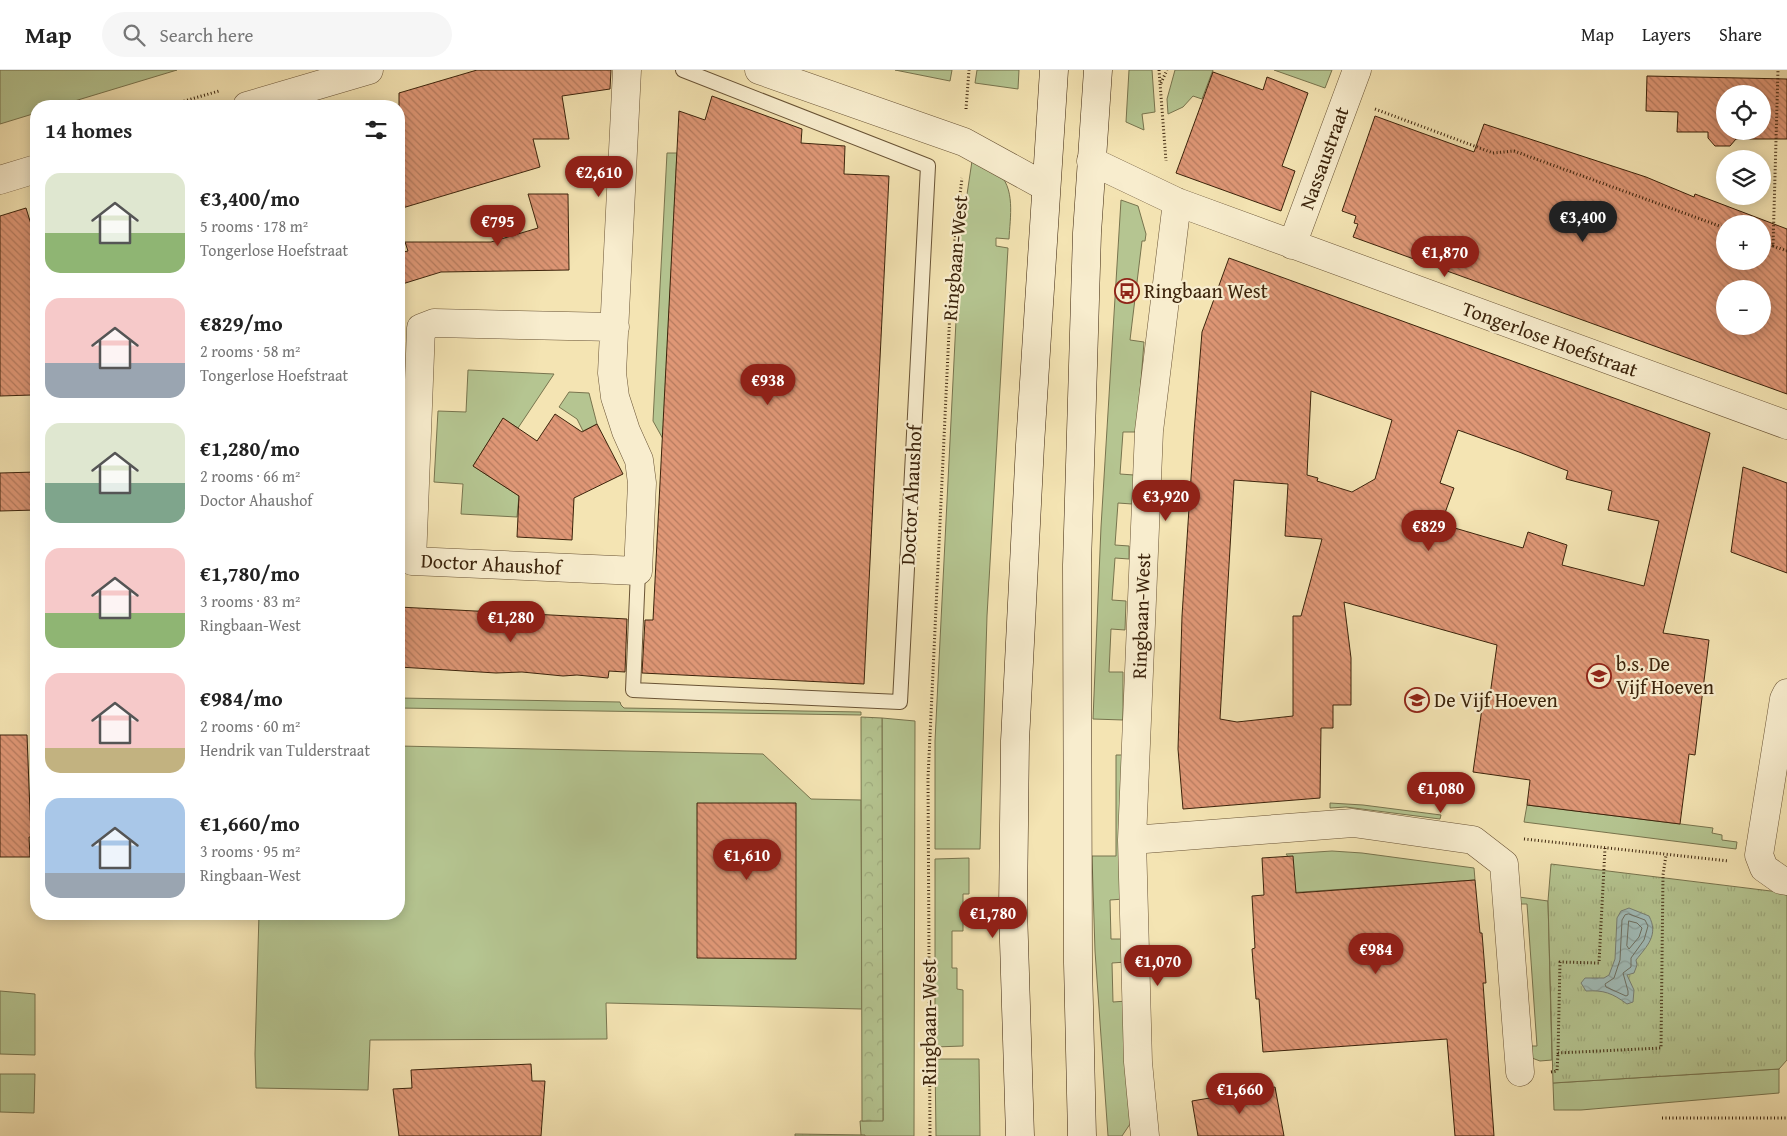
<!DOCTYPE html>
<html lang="en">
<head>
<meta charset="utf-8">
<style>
  body { margin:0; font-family:"Gentium Book Plus",serif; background:#f6f6f6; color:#222; height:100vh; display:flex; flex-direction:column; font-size:19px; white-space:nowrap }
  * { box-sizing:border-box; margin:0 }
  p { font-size:16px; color:#767676 }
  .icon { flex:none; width:28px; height:28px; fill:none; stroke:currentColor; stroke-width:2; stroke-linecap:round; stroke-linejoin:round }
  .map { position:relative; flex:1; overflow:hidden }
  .sheet { position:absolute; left:30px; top:30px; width:375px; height:820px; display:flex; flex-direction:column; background:#fff; border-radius:20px; box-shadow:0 2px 12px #0003 }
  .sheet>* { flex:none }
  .fabs { position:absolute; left:1716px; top:15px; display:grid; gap:10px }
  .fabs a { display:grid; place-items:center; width:55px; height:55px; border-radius:50%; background:#fff; box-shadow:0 2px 12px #0003; font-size:25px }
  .price { position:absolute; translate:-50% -42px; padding:0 11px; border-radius:18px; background:#8f2418; color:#fff; font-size:16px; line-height:32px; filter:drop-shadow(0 1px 2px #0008) }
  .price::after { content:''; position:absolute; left:50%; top:30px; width:15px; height:11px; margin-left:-8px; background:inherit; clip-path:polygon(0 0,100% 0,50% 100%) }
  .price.current { background:#222; color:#fff }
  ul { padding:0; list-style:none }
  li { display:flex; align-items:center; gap:15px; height:125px; padding:0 15px }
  li span { display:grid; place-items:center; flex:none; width:140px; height:100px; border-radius:15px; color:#555 }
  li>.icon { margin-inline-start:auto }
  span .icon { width:60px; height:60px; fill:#fffc; stroke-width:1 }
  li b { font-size:21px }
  h2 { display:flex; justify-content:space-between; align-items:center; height:60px; padding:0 15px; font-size:21px }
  header { display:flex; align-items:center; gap:30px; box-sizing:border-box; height:70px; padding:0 25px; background:#fff; border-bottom:1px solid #e0e0e0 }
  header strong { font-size:24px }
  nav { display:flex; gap:28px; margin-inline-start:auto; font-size:18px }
  .search { width:350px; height:45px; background:#f6f6f6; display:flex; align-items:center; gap:12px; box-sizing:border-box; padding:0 18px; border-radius:28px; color:#767676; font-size:19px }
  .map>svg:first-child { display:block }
</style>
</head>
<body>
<header>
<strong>Map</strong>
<div class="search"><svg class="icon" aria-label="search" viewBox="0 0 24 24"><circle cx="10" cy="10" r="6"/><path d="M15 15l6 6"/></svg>Search here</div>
<nav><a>Map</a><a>Layers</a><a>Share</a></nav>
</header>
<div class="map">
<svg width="1787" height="1066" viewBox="0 0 1787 1066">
  <defs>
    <pattern id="forest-crowns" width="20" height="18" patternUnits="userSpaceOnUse" patternTransform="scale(1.25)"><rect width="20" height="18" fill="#b5c591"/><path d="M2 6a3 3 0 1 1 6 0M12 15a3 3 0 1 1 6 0" fill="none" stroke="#9da97c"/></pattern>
    <pattern id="park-tufts" width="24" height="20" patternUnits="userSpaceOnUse" patternTransform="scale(1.25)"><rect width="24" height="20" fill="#b5c591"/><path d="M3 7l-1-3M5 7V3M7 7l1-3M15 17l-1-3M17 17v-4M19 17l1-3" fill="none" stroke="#9da97c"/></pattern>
    <pattern id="water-waves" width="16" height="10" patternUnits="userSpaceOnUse" patternTransform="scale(1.25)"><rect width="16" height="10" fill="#a1bcb8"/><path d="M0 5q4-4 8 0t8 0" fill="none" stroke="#8ca19d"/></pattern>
    <pattern id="building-back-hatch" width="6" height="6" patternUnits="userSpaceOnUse" patternTransform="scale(1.25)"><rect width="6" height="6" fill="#df9776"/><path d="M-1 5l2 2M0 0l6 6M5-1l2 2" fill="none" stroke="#b67b5f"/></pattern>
  </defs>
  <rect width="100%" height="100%" fill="#f4e4b3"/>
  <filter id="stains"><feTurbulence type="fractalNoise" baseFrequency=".004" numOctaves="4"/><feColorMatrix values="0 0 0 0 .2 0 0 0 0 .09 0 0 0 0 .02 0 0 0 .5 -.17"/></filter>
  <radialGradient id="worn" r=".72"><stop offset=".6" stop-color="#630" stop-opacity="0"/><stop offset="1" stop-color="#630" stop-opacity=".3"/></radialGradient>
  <!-- grass -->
  <path fill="#b5c591" stroke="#78744e" d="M0,0h177l-119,36h-22v7l-36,11z
    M895,0h57l-2,11z
    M977,0h42l-1,19 -43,-6z
    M1129,0h23l3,42 -13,2 2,16 -18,-8z
    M1175,0h38l-11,29 -9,-3 -10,11 -15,7 -1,-15z
    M1274,0h58l-7,18z
    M667,83h10l-14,286 -10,-18z
    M972,91c7,3 18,6 25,11 19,15 13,46 12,67l-13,-1v8l12,2 -21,368 -7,233h-45v-108l25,-500z
    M1121,130l17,6 8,28 -1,7h-3l-12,99 14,2 -7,90h-14l-3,42 14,1 -2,29 -14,-1 -3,42 14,1v13l-14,-1 -3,42 14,1 -1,29 -14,-1 -2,43h14v48l-30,-1 8,-192z
    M468,300l86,4 -36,54 -15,-9 -30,47 46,30 -2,21 -56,-3 2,-30 -29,-2 4,-71 28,1z
    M569,322l20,1 8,31 -14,7 -6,-12 -18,-12z
    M399,628l221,4 1,3 3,3 237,4v3l-462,-7z
    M882,648l33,3 -1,415h-49l-4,-1 -1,-14 23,-1z
    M399,676l364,8 48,45 50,1 1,209 -256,-6 1,36 -237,1 -2,50 -112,-2 -1,-34 4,-140h140z
    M1116,685h6l2,144 -14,1 1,39h14l1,23 -14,1 1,39 14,-1 3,123 -8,12h-14l-13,-185 -3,-95h24z
    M1330,733l33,2 78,10 -1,4 -94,-12 -16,1z
    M1527,735l186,23 -1,5 10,2v5l15,2 -1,7 -212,-27z
    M1332,781l30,2 112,15 1,12 -188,13 6,-30 -7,-9z
    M969,788v36h-6v37h-11v37h5v21l6,1v56l-28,1v-188z
    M1519,827l29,4 4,159 -12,1 -8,-3 -1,-12h6l-10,-142h-7z
    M0,921l35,3v61l-35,-1z
    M935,989h44l1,77h-44z
    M1779,999v24l-198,17h-27l-1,-27z
    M0,1004h35l-1,39 -34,-1z"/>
  <!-- forest -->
  <path fill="url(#forest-crowns)" stroke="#78744e" d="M861,647l21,1 1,403h-21z
    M795,1064l70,1v1h-70z"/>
  <!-- park -->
  <path fill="url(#park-tufts)" stroke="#78744e" d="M1551,794l236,29v167l-8,9 -226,14 -5,-182z"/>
  <!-- water -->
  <path fill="url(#water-waves)" stroke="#787f73" d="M1629,838l20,8c10,19 -2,30 -13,44l1,5 -3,8 -7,2 7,15 -1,12 -6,2c-15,-11 -23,-14 -41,-13l-5,-8 4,-5h19l5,-3 6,-16 2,-41 4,-7z"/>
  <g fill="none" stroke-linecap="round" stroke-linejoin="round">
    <!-- shore -->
    <path stroke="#6e7062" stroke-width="1" d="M1629,844l16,6 3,6 -4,14 -13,18v9l-8,6 5,18v4l-2,1 -20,-9 -1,-3 9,-6 6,-18 2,-40 3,-5z
      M1629,851l8,2 5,5 -3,9 -10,12 -2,-3z"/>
  </g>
  <!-- building -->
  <path fill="url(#building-back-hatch)" stroke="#3b230b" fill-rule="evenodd" d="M477,0h134l-1,19 -48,7 7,43h-36l7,28 -141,42v-116z
    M1213,2l50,18 4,-13 41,16 -26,73 13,5 -14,40 -105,-38z
    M1647,6l140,3v60h-51l-6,7h-15l-7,-8v-6h-31l1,-20 -32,-1zM1725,24h37v37h-37z
    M712,26l90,33 -1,14 44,3 -1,28 45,2 -25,508 -222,-11 3,-53h8l26,-509 26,9z
    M1375,46l99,36 10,-28 162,53 48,20 1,-3 92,35v165l-434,-157 5,-13 -4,-1 2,-7 -14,-5zM1725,154h37v37h-37zM1725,219h37v37h-37z
    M528,124h40l1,76 -128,2 -42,13v-32l9,-2 -3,-9h86l47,-14z
    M26,138l8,26 2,119h-5l1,42 -32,1v-180z
    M1229,188l481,175 -47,200 46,7 -14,115 -6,-1 -9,70 -153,-19 3,-25 -57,-8 11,-78 6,1 7,-50 -153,-43 7,56v47h-18v23h-12l-1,70 -137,11 -5,-60 4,-133 12,-184 8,-100zM1311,321l81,29 -17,59 -23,13 -35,-11 1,-3 -11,-3zM1458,360l61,22 49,19 -2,8 46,12 -4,19 51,11 -15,65 -82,-21 5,-20 -39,-13 -5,16 -82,-24 13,-36 -14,-5zM1234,410l54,4 -3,52 37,3 -21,77h-8v100l-56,6 -17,-3z
    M555,344l27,18 15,-8 26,50 -49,24 -2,42 -55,-3 2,-41 -46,-30 30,-48 34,23z
    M1743,397l44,16v90l-56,-21z
    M36,402v38l-36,1v-38z
    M399,537l228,12 -2,53 -16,-1 -1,7 -31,-3 -14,1 -41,-4 -26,1 -97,-6z
    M0,665h27l4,102h-2l1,20h-30z
    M697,733h99v156l-99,-1z
    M1293,786l3,37 179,-13 5,53h2l4,50h-3l11,153h-39l-8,-97 -184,13 -4,-53h-3l-4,-50 3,-1 -3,-52 12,-1 -2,-37z
    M531,994l1,17h13l-4,55h-142l-6,-47 19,-1 -1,-18z
    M1275,1017l9,49h-86l-6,-35z"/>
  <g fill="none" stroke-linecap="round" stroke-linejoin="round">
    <defs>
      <path id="lane" d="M638,501l-5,119 267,12 28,-536 -245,-96"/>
      <path id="street" d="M759,0l205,72 82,45
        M247,36l122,-36
        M1091,91l86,41 610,223
        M0,110l36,-11
        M1292,175l65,-175
        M615,257l-181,-4 -13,5 -9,233 226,10 4,-88 -3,-23 -13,-29 -11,-34 -3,-24 15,-303
        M1787,623l-3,6 -25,156 5,13 17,12 6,1
        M1132,770l221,-17 120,17 31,24 16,208
        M1145,1066l-7,-74 -6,-222 17,-409 28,-229"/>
      <path id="secondary" d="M1020,1066l-7,-227 2,-168 15,-296 24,-375
        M1082,1066l-4,-173 -1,-398 10,-332 11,-163"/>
    </defs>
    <!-- lane casing -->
    <use href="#lane" stroke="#695335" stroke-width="16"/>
    <!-- street casing -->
    <use href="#street" stroke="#695335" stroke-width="29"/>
    <!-- secondary casing -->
    <use href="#secondary" stroke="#3b230b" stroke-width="29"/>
    <!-- path -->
    <path stroke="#3b230b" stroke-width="3" stroke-dasharray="1 2.5" stroke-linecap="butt" d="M1159,0l7,91
      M1161,13l6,-13
      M167,36l52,-15
      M966,39l3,-39
      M1375,39l118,44 21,-2 211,77
      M1762,172l11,4 5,-176
      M1773,176l14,5
      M1524,769l205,22
      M1605,778l-6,115 -39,-1 -2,91 103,-5 2,-173 3,-20
      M1551,1002l6,-1 1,-18
      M1662,1048h125
      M930,1066l-2,-358 23,-489 4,-53 7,-58"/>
    <!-- lane -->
    <use href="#lane" stroke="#f8edce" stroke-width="14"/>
    <!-- street -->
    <use href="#street" stroke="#f8edce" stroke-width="28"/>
    <!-- secondary -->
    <use href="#secondary" stroke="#f8edce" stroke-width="28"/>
  </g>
  <!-- icons -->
  <defs>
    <symbol id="bus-ring" viewBox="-11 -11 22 22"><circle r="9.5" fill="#f8edce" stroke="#8f2418" stroke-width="1.5"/><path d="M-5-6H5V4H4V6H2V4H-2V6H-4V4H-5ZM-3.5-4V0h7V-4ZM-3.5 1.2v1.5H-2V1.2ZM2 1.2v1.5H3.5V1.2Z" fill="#8f2418"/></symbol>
    <symbol id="school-ring" viewBox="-11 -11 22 22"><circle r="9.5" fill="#f8edce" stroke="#8f2418" stroke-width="1.5"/><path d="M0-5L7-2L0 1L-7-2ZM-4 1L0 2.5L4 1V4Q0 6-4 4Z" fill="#8f2418"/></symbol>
  </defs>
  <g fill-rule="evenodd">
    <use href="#bus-ring" x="1113" y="207" width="28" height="28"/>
    <use href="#school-ring" x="1585" y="592" width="28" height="28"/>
    <use href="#school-ring" x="1403" y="616" width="28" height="28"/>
  </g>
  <g text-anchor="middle" stroke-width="4.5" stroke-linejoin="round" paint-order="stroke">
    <!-- street labels -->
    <g font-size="20" fill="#3b230b" stroke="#f8edce">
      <text transform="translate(1324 88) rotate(-70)" y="7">Nassaustraat</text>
      <text transform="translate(955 188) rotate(-85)" y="7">Ringbaan-West</text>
      <text transform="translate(1550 269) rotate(20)" y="7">Tongerlose Hoefstraat</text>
      <text transform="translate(911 425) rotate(-87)" y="7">Doctor Ahaushof</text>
      <text transform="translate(491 494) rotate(3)" y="7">Doctor Ahaushof</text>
      <text transform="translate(1141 546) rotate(-88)" y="7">Ringbaan-West</text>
      <text transform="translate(929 952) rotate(-90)" y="7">Ringbaan-West</text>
    </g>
    <!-- poi labels -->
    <g font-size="20" fill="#3b230b" stroke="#f8edce" text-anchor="start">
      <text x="1144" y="228">Ringbaan West</text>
      <text x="1616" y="601">b.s. De<tspan x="1616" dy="23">Vijf Hoeven</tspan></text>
      <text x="1434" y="637">De Vijf Hoeven</text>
    </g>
  </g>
  <rect width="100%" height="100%" filter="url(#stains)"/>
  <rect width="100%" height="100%" fill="url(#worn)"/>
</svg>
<div class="fabs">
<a><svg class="icon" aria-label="locate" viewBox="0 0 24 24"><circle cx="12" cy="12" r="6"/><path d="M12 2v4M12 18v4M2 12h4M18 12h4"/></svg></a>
<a><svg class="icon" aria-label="layers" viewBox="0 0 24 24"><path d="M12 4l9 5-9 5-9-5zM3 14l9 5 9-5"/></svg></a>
<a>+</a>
<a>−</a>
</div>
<b class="price" style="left:599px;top:128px">€2,610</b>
<b class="price current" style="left:1583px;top:173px">€3,400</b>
<b class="price" style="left:498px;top:177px">€795</b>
<b class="price" style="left:1445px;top:208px">€1,870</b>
<b class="price" style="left:768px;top:336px">€938</b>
<b class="price" style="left:1166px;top:452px">€3,920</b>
<b class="price" style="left:1429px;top:482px">€829</b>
<b class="price" style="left:511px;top:573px">€1,280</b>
<b class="price" style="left:1441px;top:744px">€1,080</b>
<b class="price" style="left:747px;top:811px">€1,610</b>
<b class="price" style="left:993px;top:869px">€1,780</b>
<b class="price" style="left:1376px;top:905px">€984</b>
<b class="price" style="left:1158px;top:917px">€1,070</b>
<b class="price" style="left:1240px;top:1045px">€1,660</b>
<section class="sheet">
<h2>14 homes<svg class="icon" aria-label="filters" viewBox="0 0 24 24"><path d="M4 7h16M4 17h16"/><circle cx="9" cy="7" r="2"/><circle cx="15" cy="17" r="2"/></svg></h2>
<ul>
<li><span style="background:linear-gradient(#dfe7d0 60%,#8fb573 0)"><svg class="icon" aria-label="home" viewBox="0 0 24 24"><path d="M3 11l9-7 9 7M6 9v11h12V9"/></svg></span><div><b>€3,400/mo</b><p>5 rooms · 178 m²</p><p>Tongerlose Hoefstraat</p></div></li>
<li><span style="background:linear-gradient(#f6c9c9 65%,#9aa5b1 0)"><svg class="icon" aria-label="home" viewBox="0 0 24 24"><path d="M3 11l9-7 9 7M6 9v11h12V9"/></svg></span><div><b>€829/mo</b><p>2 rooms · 58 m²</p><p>Tongerlose Hoefstraat</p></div></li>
<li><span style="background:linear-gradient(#dfe7d0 60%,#7fa58c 0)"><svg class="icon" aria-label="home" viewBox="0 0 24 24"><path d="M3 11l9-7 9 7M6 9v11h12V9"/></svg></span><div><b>€1,280/mo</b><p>2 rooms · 66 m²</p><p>Doctor Ahaushof</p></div></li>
<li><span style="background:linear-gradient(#f6c9c9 65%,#8fb573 0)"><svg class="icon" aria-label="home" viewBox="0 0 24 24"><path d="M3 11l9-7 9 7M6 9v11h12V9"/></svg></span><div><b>€1,780/mo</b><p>3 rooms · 83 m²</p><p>Ringbaan-West</p></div></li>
<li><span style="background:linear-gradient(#f6c9c9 75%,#c2b280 0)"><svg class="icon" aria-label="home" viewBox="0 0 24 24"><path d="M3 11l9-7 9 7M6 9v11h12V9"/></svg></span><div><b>€984/mo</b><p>2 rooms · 60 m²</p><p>Hendrik van Tulderstraat</p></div></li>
<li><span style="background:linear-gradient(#a9c7e8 75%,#9aa5b1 0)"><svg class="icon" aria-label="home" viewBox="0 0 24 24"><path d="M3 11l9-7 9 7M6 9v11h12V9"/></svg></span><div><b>€1,660/mo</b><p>3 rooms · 95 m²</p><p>Ringbaan-West</p></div></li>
</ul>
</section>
</div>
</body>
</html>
